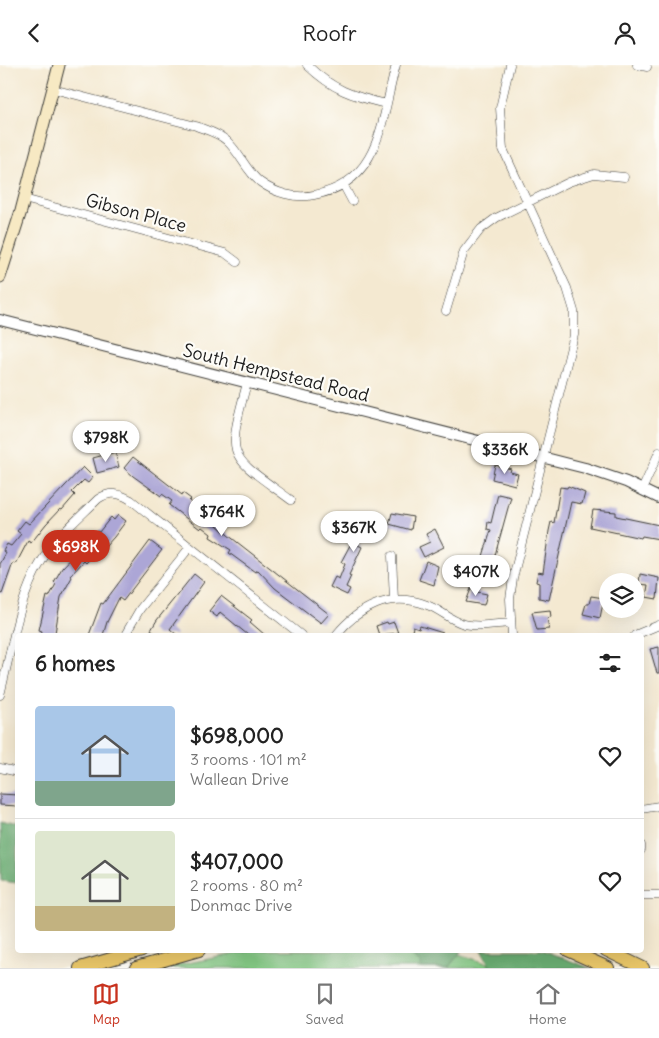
<!DOCTYPE html>
<html lang="en">
<head>
<meta charset="utf-8">
<style>
  body { margin:0; font-family:Delius,sans-serif; background:#f2f2f2; color:#222; height:100vh; display:flex; flex-direction:column; font-size:19px; white-space:nowrap }
  * { box-sizing:border-box; margin:0 }
  p { font-size:16px; color:#767676 }
  .icon { flex:none; width:28px; height:28px; fill:none; stroke:currentColor; stroke-width:2; stroke-linecap:round; stroke-linejoin:round }
  .map { position:relative; flex:1; overflow:hidden }
  .sheet { position:absolute; left:15px; top:568px; width:629px; height:320px; display:flex; flex-direction:column; background:#fff; border-radius:5px; box-shadow:0 5px 20px #0002 }
  .sheet>* { flex:none }
  .controls { position:absolute; left:599px; top:508px; display:grid; gap:10px }
  .controls a { display:grid; place-items:center; width:45px; height:45px; border-radius:50%; background:#fff; box-shadow:0 5px 20px #0002; font-size:25px }
  .price { position:absolute; translate:-50% -42px; padding:0 11px; border-radius:18px; background:#fff; color:#222; font-size:16px; line-height:32px; filter:drop-shadow(0 1px 2px #0008) }
  .price::after { content:''; position:absolute; left:50%; top:30px; width:15px; height:11px; margin-left:-8px; background:inherit; clip-path:polygon(0 0,100% 0,50% 100%) }
  .price.active { background:#c8321e; color:#fff }
  ul { padding:0; list-style:none }
  li { display:flex; align-items:center; gap:15px; height:125px; padding:0 20px }
  li+li { border-top:1px solid #e0e0e0 }
  li span { display:grid; place-items:center; flex:none; width:140px; height:100px; border-radius:5px; color:#555 }
  li>.icon { margin-inline-start:auto }
  span .icon { width:60px; height:60px; fill:#fffc; stroke-width:1 }
  li b { font-size:21px }
  h2 { display:flex; justify-content:space-between; align-items:center; height:60px; padding:0 20px; font-size:21px }
  header { display:flex; justify-content:space-between; align-items:center; height:65px; padding:0 20px; background:#fff; font-size:22px; font-weight:600 }
  .dock { display:flex; justify-content:space-around; align-items:center; height:70px; border-top:1px solid #e0e0e0; background:#fff; font-size:14px; color:#767676 }
  .dock a { display:grid; justify-items:center; gap:2px }
  .dock .active { color:#c8321e }
  .map>svg:first-child { display:block }
</style>
</head>
<body>
<header><svg class="icon" aria-label="back" viewBox="0 0 24 24"><path d="M15 5l-7 7 7 7"/></svg>Roofr<svg class="icon" aria-label="person" viewBox="0 0 24 24"><circle cx="12" cy="8" r="4"/><path d="M4 21q1-7 8-7t8 7"/></svg></header>
<div class="map">
<svg width="659" height="903" viewBox="0 0 659 903">
  <rect width="100%" height="100%" fill="#fdfcf7"/>
  <filter id="ink" filterUnits="userSpaceOnUse"><feTurbulence type="fractalNoise" baseFrequency=".02" numOctaves="2"/><feDisplacementMap in="SourceGraphic" scale="10" xChannelSelector="R" yChannelSelector="G"/><feConvolveMatrix kernelMatrix="1 2 1 2 8 2 1 2 1" color-interpolation-filters="sRGB"/></filter>
  <filter id="wash" filterUnits="userSpaceOnUse"><feTurbulence type="fractalNoise" baseFrequency=".0096" numOctaves="4" result="noise"/><feDisplacementMap in="SourceGraphic" scale="20" xChannelSelector="R" yChannelSelector="G"/><feGaussianBlur stdDeviation="1.12" result="paint"/><feColorMatrix in="noise" values="0 0 0 0 0 0 0 0 0 0 0 0 0 0 0 0 0 1.4 0 .05"/><feComposite in="paint" operator="in"/></filter>
  <g filter="url(#wash)">
    <rect width="100%" height="100%" fill="#f4e9d1"/>
    <!-- green -->
    <path fill="#84c984" stroke="#507250" d="M255,885h191l56,18h-340z"/>
    <!-- forest -->
    <path fill="#6bad72" stroke="#446447" d="M0,758l17,4v56l-16,-2z
      M443,885h19l-14,18h-27v-5l-11,-8h26z
      M481,885h61l48,18h-99z"/>
    <g id="blocks">
      <!-- building -->
      <path fill="#aca6d6" d="M115,387l4,15 -22,6 -4,-15z
        M133,392l49,38 1,-2 8,6 -2,2 13,11 3,-4 7,6 -3,4 19,17 101,79 -8,9 -46,-35 -17,-18 -3,2 -26,-19 2,-3 -21,-13 1,-3 -9,-7 -2,2 -31,-24 3,-4 -10,-7 -1,2 -28,-20 -9,-8z
        M495,400l16,4 -1,3 8,2 -3,11 -23,-6z
        M83,402l10,10 -5,6 -4,-3 -12,12 3,3 -13,15 -2,-1 -14,15 -15,19 -3,-2 -12,23 -3,-1 -11,31 -2,-1v-29l6,-11 -3,-2 4,-7 4,2 10,-12 -4,-3 8,-10 4,3z
        M568,421l17,7 -3,11 -11,-2 -22,98 -10,-2v-15l-3,-1 2,-10 5,1 6,-42 2,-9 3,1 6,-36 7,1z
        M498,429l13,3 -19,69 2,1 -3,13 -14,-4 14,-46 -4,-1 1,-7 3,1z
        M593,445l23,2v4l43,9v14l-17,-3 -1,2 -51,-11z
        M365,447l15,11 -7,8 -3,-3 -14,16 6,3 -13,28 2,1 -5,11 4,2 -3,6 -17,-8 5,-10 4,2 6,-15 -4,-2 15,-28 -3,-3 8,-9 -3,-2z
        M392,448l21,4 -2,13 -22,-6z
        M118,450l8,6 -12,16 -9,10 -3,-2 -16,18 -2,-2 -14,15 2,1 -11,20 -6,36 -14,2 1,-4 -3,-1 8,-34 2,1 7,-13 -2,-2 8,-14 35,-37 2,1 12,-15 3,3z
        M435,464l9,18 -20,10 -5,-10 11,-5 -4,-8z
        M150,476l12,9 -39,51 -4,-3 -12,24 -4,13h-14l12,-32 2,1z
        M426,496l12,5 -4,19 -15,-5z
        M194,509l10,8 -34,47 7,6h-20l-6,-5 6,-10z
        M640,509l19,4 -2,21 -11,-2 2,-12 -9,-1z
        M472,521l6,2 -1,4 10,2 -3,11 -18,-3z
        M221,531l31,24 -2,2 15,13h-17l-28,-23 -3,5 -8,-6z
        M591,531l13,2 -4,20 -17,-4 3,-10h3z
        M550,545l1,7 -4,1 2,11 -12,1 -5,-18z
        M387,557l1,2 6,-2 4,11 -19,2 -3,-9z
        M420,561l23,7v2h-32l2,-8 6,2z
        M659,582v26h-2l-7,-24z
        M0,729l18,1v11l-18,-1z"/>
    </g>
  </g>
  <g filter="url(#ink)">
    <use href="#blocks" fill-opacity="0" stroke="#3c3b37" stroke-width="1"/>
    <g fill="none" stroke-linecap="round" stroke-linejoin="round">
      <defs>
        <path id="minor" d="M307,0c26,25 45,31 79,39
          M510,0l-10,43 3,41 64,139 7,23v24l-61,243 -3,21 2,36
          M637,0l10,2
          M53,24l143,37c10,4 23,7 31,15 13,12 19,30 33,41 15,11 35,17 54,13 67,-12 67,-75 82,-130
          M344,121l8,15
          M24,134l201,54 12,9
          M446,246l18,-60 17,-22 15,-11 73,-36 25,-8 30,3
          M247,318c-21,78 -20,70 44,117
          M642,425l17,-38
          M392,491l2,44
          M125,570l15,-26 50,-62
          M336,570c23,-28 54,-44 91,-30 12,4 22,14 34,18 15,5 33,1 49,0
          M635,570l24,-10
          M0,630c11,-42 18,-97 41,-133 14,-24 38,-44 57,-63 12,-8 21,-6 33,1l170,135
          M0,703l18,4
          M641,744l18,-3
          M641,780v5
          M641,830h18"/>
        <path id="tertiary" d="M0,255l585,148 41,14 33,16"/>
        <path id="secondary" d="M0,212l21,-66 38,-146"/>
        <path id="primary" d="M568,885l40,18
          M606,885l37,18
          M80,903l62,-18
          M136,903l63,-18"/>
      </defs>
      <!-- minor casing -->
      <use href="#minor" stroke="#3c3b37" stroke-width="9"/>
      <!-- tertiary casing -->
      <use href="#tertiary" stroke="#3c3b37" stroke-width="12"/>
      <!-- secondary casing -->
      <use href="#secondary" stroke="#3c3b37" stroke-width="13"/>
      <!-- primary casing -->
      <use href="#primary" stroke="#3c3b37" stroke-width="14"/>
      <!-- minor -->
      <use href="#minor" stroke="#fff" stroke-width="8"/>
      <!-- tertiary -->
      <use href="#tertiary" stroke="#fff" stroke-width="10"/>
      <!-- secondary -->
      <use href="#secondary" stroke="#f7e9c3" stroke-width="11"/>
      <!-- primary -->
      <use href="#primary" stroke="#eac769" stroke-width="12"/>
    </g>
  </g>
  <g text-anchor="middle" stroke-width="4.5" stroke-linejoin="round" paint-order="stroke">
    <!-- street labels -->
    <g font-size="18" fill="#1c1c1c" stroke="#fdfcf7">
      <text transform="translate(136 148) rotate(15)" y="6">Gibson Place</text>
      <text transform="translate(276 308) rotate(14)" y="6">South Hempstead Road</text>
    </g>
  </g>
</svg>
<div class="controls">
<a><svg class="icon" aria-label="layers" viewBox="0 0 24 24"><path d="M12 4l9 5-9 5-9-5zM3 14l9 5 9-5"/></svg></a>
</div>
<b class="price" style="left:106px;top:398px">$798K</b>
<b class="price" style="left:505px;top:410px">$336K</b>
<b class="price" style="left:222px;top:472px">$764K</b>
<b class="price" style="left:354px;top:488px">$367K</b>
<b class="price active" style="left:76px;top:507px">$698K</b>
<b class="price" style="left:476px;top:532px">$407K</b>
<section class="sheet">
<h2>6 homes<svg class="icon" aria-label="filters" viewBox="0 0 24 24"><path d="M4 7h16M4 17h16"/><circle cx="9" cy="7" r="2"/><circle cx="15" cy="17" r="2"/></svg></h2>
<ul>
<li><span style="background:linear-gradient(#a9c7e8 75%,#7fa58c 0)"><svg class="icon" aria-label="home" viewBox="0 0 24 24"><path d="M3 11l9-7 9 7M6 9v11h12V9"/></svg></span><div><b>$698,000</b><p>3 rooms · 101 m²</p><p>Wallean Drive</p></div><svg class="icon" aria-label="heart" viewBox="0 0 24 24"><path d="M12 20l-8-8c-3-5 5-10 8-4 3-6 11-1 8 4z"/></svg></li>
<li><span style="background:linear-gradient(#dfe7d0 75%,#c2b280 0)"><svg class="icon" aria-label="home" viewBox="0 0 24 24"><path d="M3 11l9-7 9 7M6 9v11h12V9"/></svg></span><div><b>$407,000</b><p>2 rooms · 80 m²</p><p>Donmac Drive</p></div><svg class="icon" aria-label="heart" viewBox="0 0 24 24"><path d="M12 20l-8-8c-3-5 5-10 8-4 3-6 11-1 8 4z"/></svg></li>
</ul>
</section>
</div>
<nav class="dock">
<a class="active"><svg class="icon" aria-label="map" viewBox="0 0 24 24"><path d="M3 6l6-2 6 2 6-2v14l-6 2-6-2-6 2zM9 4v14M15 6v14"/></svg>Map</a>
<a><svg class="icon" aria-label="saved" viewBox="0 0 24 24"><path d="M7 4h10v16l-5-4-5 4z"/></svg>Saved</a>
<a><svg class="icon" aria-label="home" viewBox="0 0 24 24"><path d="M3 11l9-7 9 7M6 9v11h12V9"/></svg>Home</a>
</nav>
</body>
</html>
